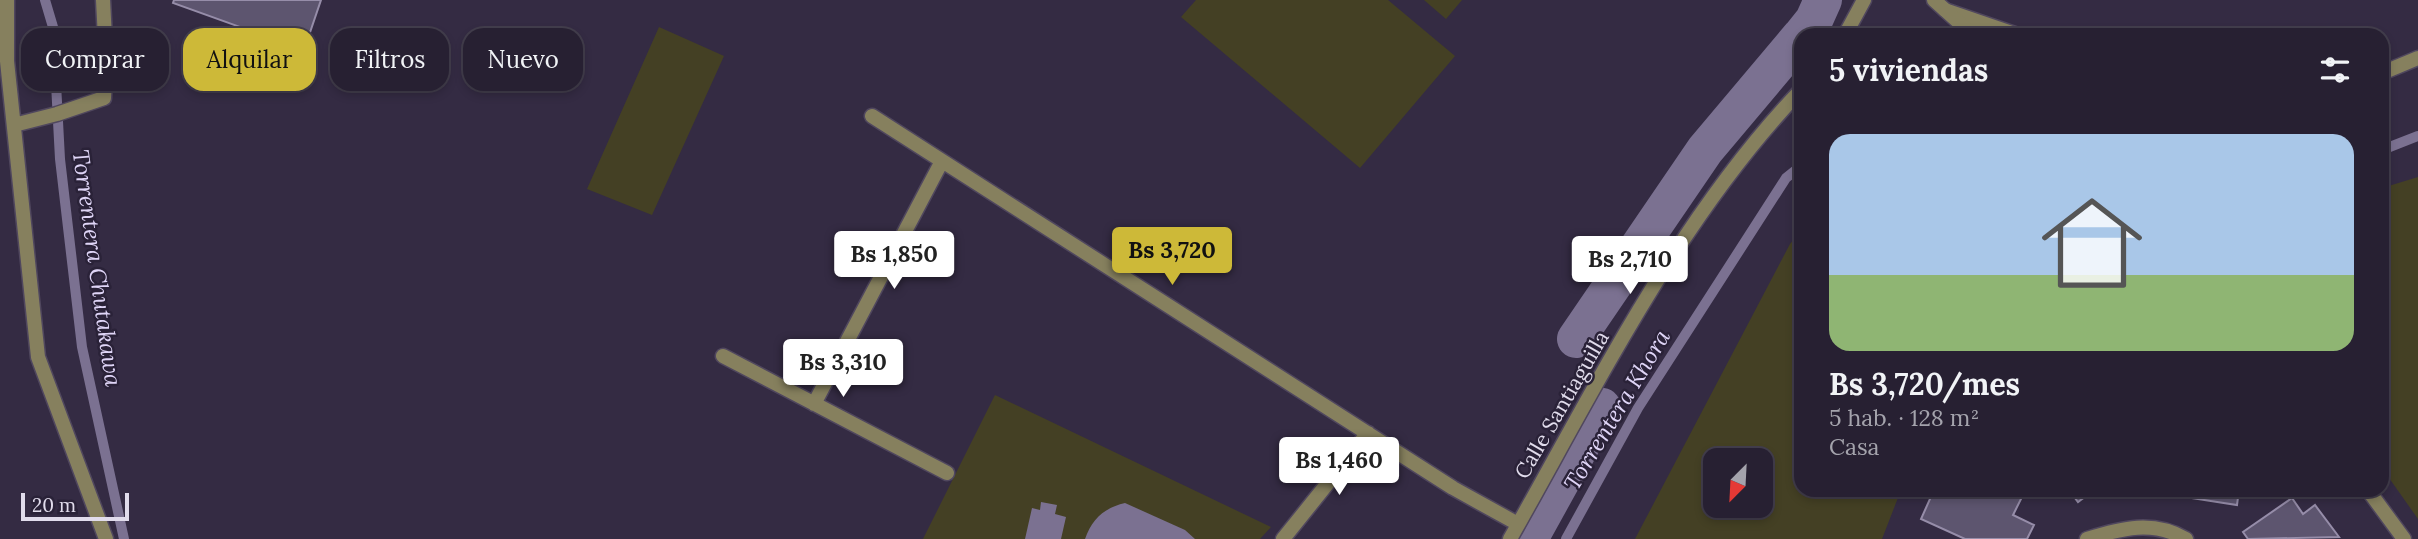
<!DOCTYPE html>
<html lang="es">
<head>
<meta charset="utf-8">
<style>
  body { margin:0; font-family:Lora,serif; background:#332d3e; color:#f1f3f6; height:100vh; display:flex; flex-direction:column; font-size:26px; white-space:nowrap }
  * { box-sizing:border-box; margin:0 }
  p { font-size:23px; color:#a4a3ac }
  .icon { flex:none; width:38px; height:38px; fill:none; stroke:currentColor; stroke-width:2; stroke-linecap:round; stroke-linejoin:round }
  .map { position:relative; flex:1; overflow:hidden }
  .side { position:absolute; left:1794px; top:28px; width:595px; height:469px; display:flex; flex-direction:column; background:#272032; border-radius:21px; box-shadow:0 4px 10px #0003,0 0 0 2px #433e4d }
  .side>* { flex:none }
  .guide { position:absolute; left:21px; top:28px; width:665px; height:63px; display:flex; gap:14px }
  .needle { width:46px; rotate:204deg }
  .controls { position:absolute; left:1703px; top:448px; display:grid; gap:14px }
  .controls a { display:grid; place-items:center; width:70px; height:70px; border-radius:14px; background:#272032; box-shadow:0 4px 10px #0003,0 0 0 2px #433e4d; font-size:35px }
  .scale { position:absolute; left:21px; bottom:18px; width:108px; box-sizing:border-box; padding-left:7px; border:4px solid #e1dcec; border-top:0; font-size:19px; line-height:24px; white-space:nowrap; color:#e1dcec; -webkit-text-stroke:5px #2a2238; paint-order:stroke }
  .price { position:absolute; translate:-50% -60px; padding:0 16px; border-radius:7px; background:#fff; color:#222; font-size:23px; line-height:46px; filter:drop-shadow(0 2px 4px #0008) }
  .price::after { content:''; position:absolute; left:50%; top:42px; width:21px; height:16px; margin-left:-10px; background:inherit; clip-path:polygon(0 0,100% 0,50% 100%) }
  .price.active { background:#cdb938; color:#111 }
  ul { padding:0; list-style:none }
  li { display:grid; align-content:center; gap:14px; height:371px; padding:0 35px }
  li span { display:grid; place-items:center; height:217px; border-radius:21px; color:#555 }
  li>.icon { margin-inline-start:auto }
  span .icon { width:126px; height:126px; fill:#fffc; stroke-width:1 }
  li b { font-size:30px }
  h2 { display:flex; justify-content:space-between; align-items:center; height:84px; padding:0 35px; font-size:30px }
  .pill { padding:0 24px; border-radius:21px; background:#272032; box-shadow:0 4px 10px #0003,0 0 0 2px #433e4d; font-size:24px; line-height:63px }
  .pill.active { background:#cdb938; color:#111 }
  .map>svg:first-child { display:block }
</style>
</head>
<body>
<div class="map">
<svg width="2418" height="539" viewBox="0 0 2418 539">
  <rect width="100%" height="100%" fill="#342b43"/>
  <!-- green -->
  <path fill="#444024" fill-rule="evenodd" d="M1196,0h192l67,56 -95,112 -179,-151z
    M1424,0h38l-16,19z
    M659,27l65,29 -72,159 -65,-26z
    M2418,177v342l-36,-51v-280z
    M1801,230v260h100l-19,49h-247l155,-295zM1715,460h45v46h-45z
    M995,395l276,132 -11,12h-337z"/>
  <!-- water -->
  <path fill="#7b7191" d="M1041,502l16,3 -2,9 11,3 -5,22h-36l7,-31 8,2z
    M1125,503l60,27 10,9h-110c7,-20 19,-31 40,-36z"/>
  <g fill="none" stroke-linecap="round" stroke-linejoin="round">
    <!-- stream -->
    <path stroke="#7b7191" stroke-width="10" d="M45,0l8,27 7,132 22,188 42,192
      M2382,150l36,-14
      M1566,539l72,-131 148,-230 15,-12"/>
    <!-- canal -->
    <path stroke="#7b7191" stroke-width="38" d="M1802,35l12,-15 9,-20
      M1576,339l129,-189 96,-114
      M1529,539l73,-132"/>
  </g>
  <!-- building -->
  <path fill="#5d556f" stroke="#968da9" stroke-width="2" d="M174,0h147l-17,50 -131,-47z
    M1934,490h79l10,5 -10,20 21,10 -7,14h-62l-44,-20z
    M2069,490h25l-16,12z
    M2192,490h47l-2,15 -46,-7z
    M2292,498l11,16 12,-9 24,32 -91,2 -5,-7z"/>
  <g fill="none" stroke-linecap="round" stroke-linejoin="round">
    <defs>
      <path id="service" d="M1945,10l73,25
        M2382,73l36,-15"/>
      <path id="minor" d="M7,0v61l31,296 68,182
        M1934,0l39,35
        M872,116l581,372 65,36
        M14,125l43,-11 47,-16 2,-40 -3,-58
        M723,356l224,117
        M814,404l128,-243
        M2368,490l36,49
        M1283,539l85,-106
        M2087,539c35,-11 66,-19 99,0"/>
      <path id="tertiary" d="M1845,35l19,-35
        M1510,539c86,-152 169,-322 291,-449"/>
    </defs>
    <!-- service casing -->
    <use href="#service" stroke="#50475e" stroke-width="17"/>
    <!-- minor casing -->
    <use href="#minor" stroke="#50475e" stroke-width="17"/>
    <!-- tertiary casing -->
    <use href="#tertiary" stroke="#50475e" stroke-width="17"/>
    <!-- service -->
    <use href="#service" stroke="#86805e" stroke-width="14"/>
    <!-- minor -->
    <use href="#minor" stroke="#86805e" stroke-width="14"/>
    <!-- tertiary -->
    <use href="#tertiary" stroke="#86805e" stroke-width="14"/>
  </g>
  <g text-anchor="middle" stroke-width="5" stroke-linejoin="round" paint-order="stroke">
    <!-- street labels -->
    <g font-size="21" fill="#e1dcec" stroke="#2a2238">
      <text transform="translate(1562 405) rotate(-60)" y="7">Calle Santiaguilla</text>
    </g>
    <!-- water labels -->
    <g font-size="23" font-style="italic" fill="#dfd5f7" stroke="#2a2238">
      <text transform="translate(97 268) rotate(82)" y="8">Torrentera Chutakawa</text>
      <text transform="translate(1617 410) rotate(-59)" y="8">Torrentera Khora</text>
    </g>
  </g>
</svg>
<div class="controls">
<a><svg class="needle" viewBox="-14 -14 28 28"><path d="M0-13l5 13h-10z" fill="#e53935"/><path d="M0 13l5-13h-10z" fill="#a4a3ac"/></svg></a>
</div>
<div class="scale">20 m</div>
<b class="price active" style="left:1172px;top:287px">Bs 3,720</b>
<b class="price" style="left:894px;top:291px">Bs 1,850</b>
<b class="price" style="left:1630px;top:296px">Bs 2,710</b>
<b class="price" style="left:843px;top:399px">Bs 3,310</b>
<b class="price" style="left:1339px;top:497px">Bs 1,460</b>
<div class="guide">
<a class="pill">Comprar</a>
<a class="pill active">Alquilar</a>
<a class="pill">Filtros</a>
<a class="pill">Nuevo</a>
</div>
<section class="side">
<h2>5 viviendas<svg class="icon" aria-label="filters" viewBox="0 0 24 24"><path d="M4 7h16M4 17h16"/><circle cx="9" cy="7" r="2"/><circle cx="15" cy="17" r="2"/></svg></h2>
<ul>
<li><span style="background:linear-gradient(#a9c7e8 65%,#8fb573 0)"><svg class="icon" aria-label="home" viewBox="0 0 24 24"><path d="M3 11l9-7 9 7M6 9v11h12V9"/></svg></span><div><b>Bs 3,720/mes</b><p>5 hab. · 128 m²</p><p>Casa</p></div></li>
</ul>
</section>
</div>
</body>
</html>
